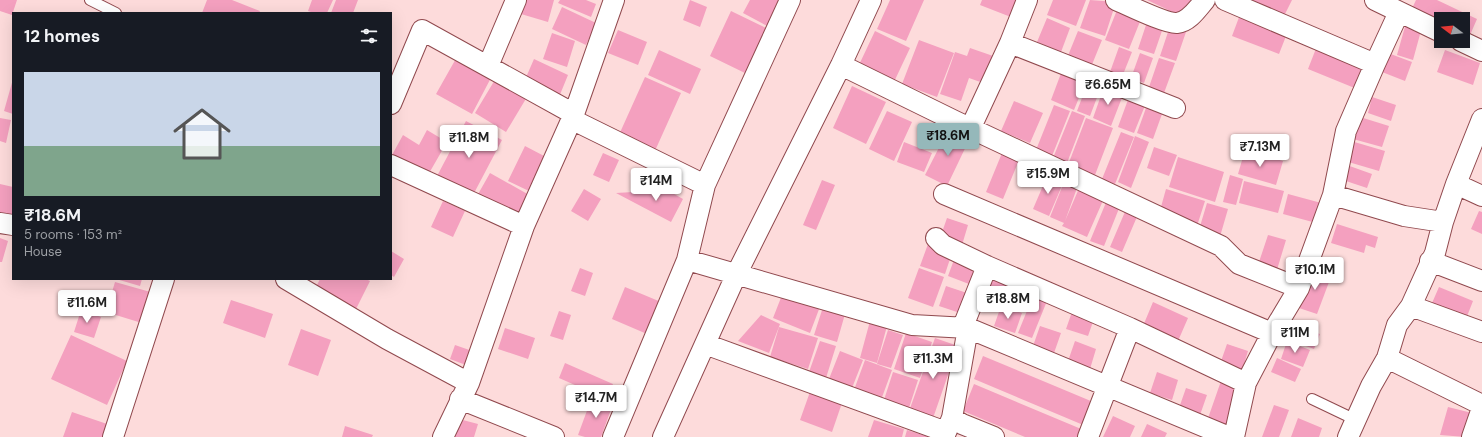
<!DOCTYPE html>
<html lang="en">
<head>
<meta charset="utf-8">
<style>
  body { margin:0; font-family:"DM Sans",sans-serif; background:#20242c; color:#f1f3f6; height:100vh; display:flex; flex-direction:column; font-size:15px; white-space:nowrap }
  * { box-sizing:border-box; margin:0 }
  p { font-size:13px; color:#9ea1a6 }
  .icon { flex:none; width:22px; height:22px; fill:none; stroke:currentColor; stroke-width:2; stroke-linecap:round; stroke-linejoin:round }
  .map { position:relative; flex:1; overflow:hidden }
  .panel { position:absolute; left:12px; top:12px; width:380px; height:268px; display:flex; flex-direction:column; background:#171b24; border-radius:0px; box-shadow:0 4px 16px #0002 }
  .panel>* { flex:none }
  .needle { width:26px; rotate:286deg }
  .fabs { position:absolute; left:1434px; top:12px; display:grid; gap:8px }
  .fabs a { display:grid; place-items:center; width:36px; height:36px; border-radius:0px; background:#171b24; box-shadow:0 4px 16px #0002; font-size:20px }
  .price { position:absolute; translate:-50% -34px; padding:0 9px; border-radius:4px; background:#fff; color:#222; font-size:13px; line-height:26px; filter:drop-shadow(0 1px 2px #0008) }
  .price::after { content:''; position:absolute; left:50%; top:24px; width:12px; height:9px; margin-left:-6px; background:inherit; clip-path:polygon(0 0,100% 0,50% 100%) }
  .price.active { background:#95b8ba; color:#111 }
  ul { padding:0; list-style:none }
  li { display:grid; align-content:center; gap:8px; height:212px; padding:0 12px }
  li+li { border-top:1px solid #363941 }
  li span { display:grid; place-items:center; height:124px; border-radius:0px; color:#555 }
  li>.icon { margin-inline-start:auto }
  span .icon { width:72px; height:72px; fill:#fffc; stroke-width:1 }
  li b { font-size:17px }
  h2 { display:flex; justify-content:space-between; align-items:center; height:48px; padding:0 12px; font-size:17px }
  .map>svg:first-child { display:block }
</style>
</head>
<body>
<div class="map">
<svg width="1482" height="437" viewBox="0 0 1482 437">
  <rect width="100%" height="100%" fill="#fddbdb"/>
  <!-- building -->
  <path fill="#f4a0bf" d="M0,0h17l-5,15 -12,-4z
    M207,0h25l28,11 -1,2h-57z
    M312,0h21l-6,13h-13l-6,-2z
    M336,0h22l-5,13h-22z
    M525,0h29l-6,22 -27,-8z
    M560,0h26l10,4 -5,13 -33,-14z
    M690,0l17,7 -7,20 -17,-7z
    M750,0h34l-15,27 -26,-14z
    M890,0h34l-18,41 -29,-12z
    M982,0h42l-8,19 -36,-14z
    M1053,0h33l-10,26 -29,-11z
    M1090,0l26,2 -11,34 -25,-8z
    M1147,0h44l-8,17z
    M1247,0h45l-9,18z
    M1416,0h21l40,19 -10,23 -4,-2v-21h-22v11l-32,-15z
    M1119,5l24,9 -14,35 -24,-9z
    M562,7l34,16 -10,22 -34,-16z
    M731,11l37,18 -21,45 -37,-18z
    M1241,12l47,19 -9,23 -47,-18z
    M1047,18l23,10 -9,24 -24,-10z
    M1148,19l16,6 -10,29 -16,-5z
    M1406,23l16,4 -9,33 -16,-5z
    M1170,26l16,6 -10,29 -16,-5z
    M618,30l29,12 -9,23 -30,-12z
    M875,31l35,17 -17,36 -35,-17z
    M1078,31l24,9 -11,27 -24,-9z
    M552,33l23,8 -8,26 -24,-8z
    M919,40l35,13 -17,44 -35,-13z
    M1317,46l49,20 -9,23 -49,-20z
    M1119,47l13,5 -10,25 -12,-5z
    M970,48l26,9 -10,27 -17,-6 -8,23 -21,-7 15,-42 12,4z
    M659,50l42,19 -11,25 -42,-19z
    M1445,50l35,13 -7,22 -36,-13z
    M1140,53l13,5 -9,25 -13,-5z
    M1388,53l24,9 -7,19 -23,-9z
    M458,55l35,19 -21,40 -36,-20z
    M1159,58l16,5 -11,30 -15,-6z
    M534,59l34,16 -9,22 -35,-15z
    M1063,68l24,10 -13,32 -23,-10z
    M645,77l36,16 -27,60 -36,-16z
    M496,78l31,19 -21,35 -31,-19z
    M13,79v35l-9,-3z
    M1088,82l13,5 -11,29 -13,-5z
    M852,86l34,16 -20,42 -33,-16z
    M1104,87l19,8 -12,31 -18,-8z
    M1129,97l17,6 -12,30 -16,-6z
    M1372,97l24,8 -5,16 -23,-8z
    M1014,101l29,12 -13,30 -29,-12z
    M1054,105l16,6 -18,45 -16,-6z
    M1146,108l16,6 -9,25 -16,-6z
    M887,111l25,11 -18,39 -25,-12z
    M1072,111l13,5 -18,47 -14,-5z
    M1360,117l29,9 -7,21 -29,-8z
    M0,118l11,2 -5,23 -6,-2z
    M1086,118l27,10 -18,47 -27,-10z
    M466,121l36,19 -30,57 -36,-19z
    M949,128l21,10 -23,48 -22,-11z
    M427,130l20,12 -19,33 -36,-20 11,-20 16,10z
    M1121,132l13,5 -19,47 -13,-5z
    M1135,136l14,6 -18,46 -13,-6z
    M1351,141l34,10 -6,20 -34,-10z
    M904,142l28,11 -8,19 -27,-10z
    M525,146l21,11 -17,34 -21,-10z
    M1154,147l23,8 -8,21 -22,-8z
    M1245,150l38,11 -7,24 -38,-11z
    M603,153l16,7 -10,22 -16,-7z
    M1002,153l17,7 -16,39 -17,-7z
    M1178,157l46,15 -9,30 -46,-15z
    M1344,164l28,10 -5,14 -27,-9z
    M490,173l41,23 -13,23 -41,-23z
    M1048,174l16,7 -15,35 -16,-7z
    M1230,175l13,4 -7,26 -13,-3z
    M822,180l13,5 -19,45 -13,-5z
    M1244,181l40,10 -6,22 -39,-10z
    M1064,182l13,6 -12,33 15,-35 25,10 -18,41 -25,-11 2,-3 -14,-6z
    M0,184l13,3v32l-13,-3z
    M584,189l17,10 -13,22 -17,-10z
    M1166,189l39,12 -8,25 -38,-12z
    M667,190l16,9 -12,23 -55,-29z
    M1288,194l37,10 -5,20 -37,-10z
    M1107,200l13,6 -16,40 -14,-5z
    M443,201l22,10 -12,26 -22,-10z
    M1207,203l21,6 -9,31 -21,-7z
    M1127,207l12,5 -17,40 -12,-5z
    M1479,211l3,1v22l-11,-5z
    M947,218l21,7 -6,20 -22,-7z
    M1337,224l41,13 -3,11 -9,-3 -2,8 -33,-10z
    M1268,235l18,5 -10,33 -19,-5z
    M0,238l8,3 -6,21h-2z
    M928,244l24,9 -7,21 -25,-8z
    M391,251l13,8 -10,18 -3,-2z
    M955,257l21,7 -7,20 -21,-8z
    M1314,267l18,7 -15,40 -18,-6z
    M580,268l13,5 -8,23 -14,-5z
    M919,268l25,9 -11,30 -25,-9z
    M988,270l20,9 -9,23 -21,-9z
    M116,279h26l-2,7z
    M320,279h46l4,2 -14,28 -41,-20z
    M115,282l39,11 -9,31 -39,-12z
    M946,286l21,7 -7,20 -21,-7z
    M625,287l36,15 -14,32 -35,-15z
    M1439,287l34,14 -9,23 -35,-14z
    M784,290l37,14 -11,29 -37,-15z
    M1035,291l14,5 -17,42 -14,-5z
    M231,300l42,14 -8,24 -42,-15z
    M1153,302l35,16 -10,23 -35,-15z
    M1001,306l21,7 -7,20 -21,-7z
    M823,307l22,7 -8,28 -23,-7z
    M1073,309l22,7 -7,20 -22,-7z
    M81,310l20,7 -7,21 -20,-6z
    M559,311l12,4 -8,25 -13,-4z
    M761,315l19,9 -11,29 -31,-12z
    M870,321l17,5 -10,37 -17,-5z
    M1295,325l25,9 -6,15 -24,-9z
    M1040,326l21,7 -7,20 -21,-7z
    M779,327l39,11 -10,31 -38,-12z
    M505,328l30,10 -7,21 -30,-10z
    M301,329l30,11 -13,36 -30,-11z
    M888,330l15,5 -12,33 -14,-4z
    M906,333l26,9 -12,36 -26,-9z
    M71,335l56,26 -20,44 -56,-26z
    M935,338l23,8 -26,75 -24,-7z
    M820,341l16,5 -10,32 -17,-6z
    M1075,341l21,8 -6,20 -22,-8z
    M1287,341l23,9 -7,17 -22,-8z
    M1227,344l21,7 -6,20 -22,-7z
    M455,345l23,8 -4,15 -24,-9z
    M840,351l23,9 -11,28 -23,-9z
    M983,356l115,48 -10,23 -114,-48z
    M1277,358l24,11 -6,13 -24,-10z
    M865,360l27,10 -11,30 -27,-10z
    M565,363l48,21 -6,15 -48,-21z
    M893,372l25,8 -10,31 -25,-8z
    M1157,372l21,8 -6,20 -22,-7z
    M1221,381l19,7 -16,43 -18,-7z
    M974,384l112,47 -2,6h-59l-62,-26z
    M1186,388l21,7 -7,20 -21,-7z
    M811,389l32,11 -11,32 -32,-12z
    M592,397l21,7 -12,33h-16l-7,-2z
    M1274,405l15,5 -10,27h-17z
    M1448,407l24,6 -6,24 -26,-2z
    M72,412l38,13 -4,12h-43z
    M1113,416l22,10 -5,11h-27z
    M1298,418l24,10 -3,9h-28z
    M459,419l19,5 -4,13h-20z
    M874,420l30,9 -2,8h-34z
    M1147,424l20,9 -2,4h-24z
    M345,426l28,9 -1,2h-30z
    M907,430l22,7h-24z"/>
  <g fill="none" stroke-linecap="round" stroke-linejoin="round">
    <defs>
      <path id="lane" d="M90,0l26,13
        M1312,399l44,21"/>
      <path id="street" d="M1116,0c12,5 50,24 61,23 12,-1 21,-15 28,-23
        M1225,0l150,64 -29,67 -13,64 -34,93 -27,45 -26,50 -12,54
        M1375,0l66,32
        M1461,41l21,10
        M1010,43l165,65
        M1375,64l24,-52
        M841,65l114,56 266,125 18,18 60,24
        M488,66l28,-66
        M391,104l31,-74 152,84
        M571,119l134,66
        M971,127l39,-84 17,-43
        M391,165l133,61
        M1456,184l26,12
        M944,194l328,139
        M1333,195l71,21 39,6
        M0,223l13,2
        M936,238l7,7 44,21 143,62 116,55
        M687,260l225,65 56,3 261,109
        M1430,261l52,20
        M286,279l101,60 82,44
        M1411,306l71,26
        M962,329l25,-63
        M705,344l241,88
        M1387,358l95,47
        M460,399l94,38
        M952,418l10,6 32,13
        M113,437l51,-158
        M443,437l26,-54 55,-157 50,-112 40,-114
        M613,437l74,-177 18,-75 85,-185
        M663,437l74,-164 104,-208 30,-65
        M944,437l8,-19 16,-90
        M1088,437l42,-109
        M1348,437l23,-51 16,-28 10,-33 14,-19 24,-53 8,-31 13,-38 26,-65
        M1472,437l10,-29"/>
    </defs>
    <!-- lane casing -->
    <use href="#lane" stroke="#90494e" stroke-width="12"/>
    <!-- street casing -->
    <use href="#street" stroke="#90494e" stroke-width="22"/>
    <!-- lane -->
    <use href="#lane" stroke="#fff" stroke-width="10"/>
    <!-- street -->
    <use href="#street" stroke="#fff" stroke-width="20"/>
  </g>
</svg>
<div class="fabs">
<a><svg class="needle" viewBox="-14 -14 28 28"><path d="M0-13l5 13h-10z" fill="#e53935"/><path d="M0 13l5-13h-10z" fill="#9ea1a6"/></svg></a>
</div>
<b class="price" style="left:1108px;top:106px">₹6.65M</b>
<b class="price active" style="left:948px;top:157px">₹18.6M</b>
<b class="price" style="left:469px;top:159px">₹11.8M</b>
<b class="price" style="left:1260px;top:168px">₹7.13M</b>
<b class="price" style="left:1048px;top:195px">₹15.9M</b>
<b class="price" style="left:656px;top:202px">₹14M</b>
<b class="price" style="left:1315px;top:291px">₹10.1M</b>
<b class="price" style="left:1008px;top:320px">₹18.8M</b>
<b class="price" style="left:87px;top:324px">₹11.6M</b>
<b class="price" style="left:1295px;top:354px">₹11M</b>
<b class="price" style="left:933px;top:380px">₹11.3M</b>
<b class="price" style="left:596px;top:419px">₹14.7M</b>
<section class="panel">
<h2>12 homes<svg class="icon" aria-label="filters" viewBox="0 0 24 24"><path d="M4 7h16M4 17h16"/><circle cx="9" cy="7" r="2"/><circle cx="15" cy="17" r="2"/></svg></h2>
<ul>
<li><span style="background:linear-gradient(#c9d6e8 60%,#7fa58c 0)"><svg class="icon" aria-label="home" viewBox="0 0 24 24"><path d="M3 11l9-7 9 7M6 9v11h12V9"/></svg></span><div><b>₹18.6M</b><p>5 rooms · 153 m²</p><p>House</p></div></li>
</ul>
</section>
</div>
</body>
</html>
